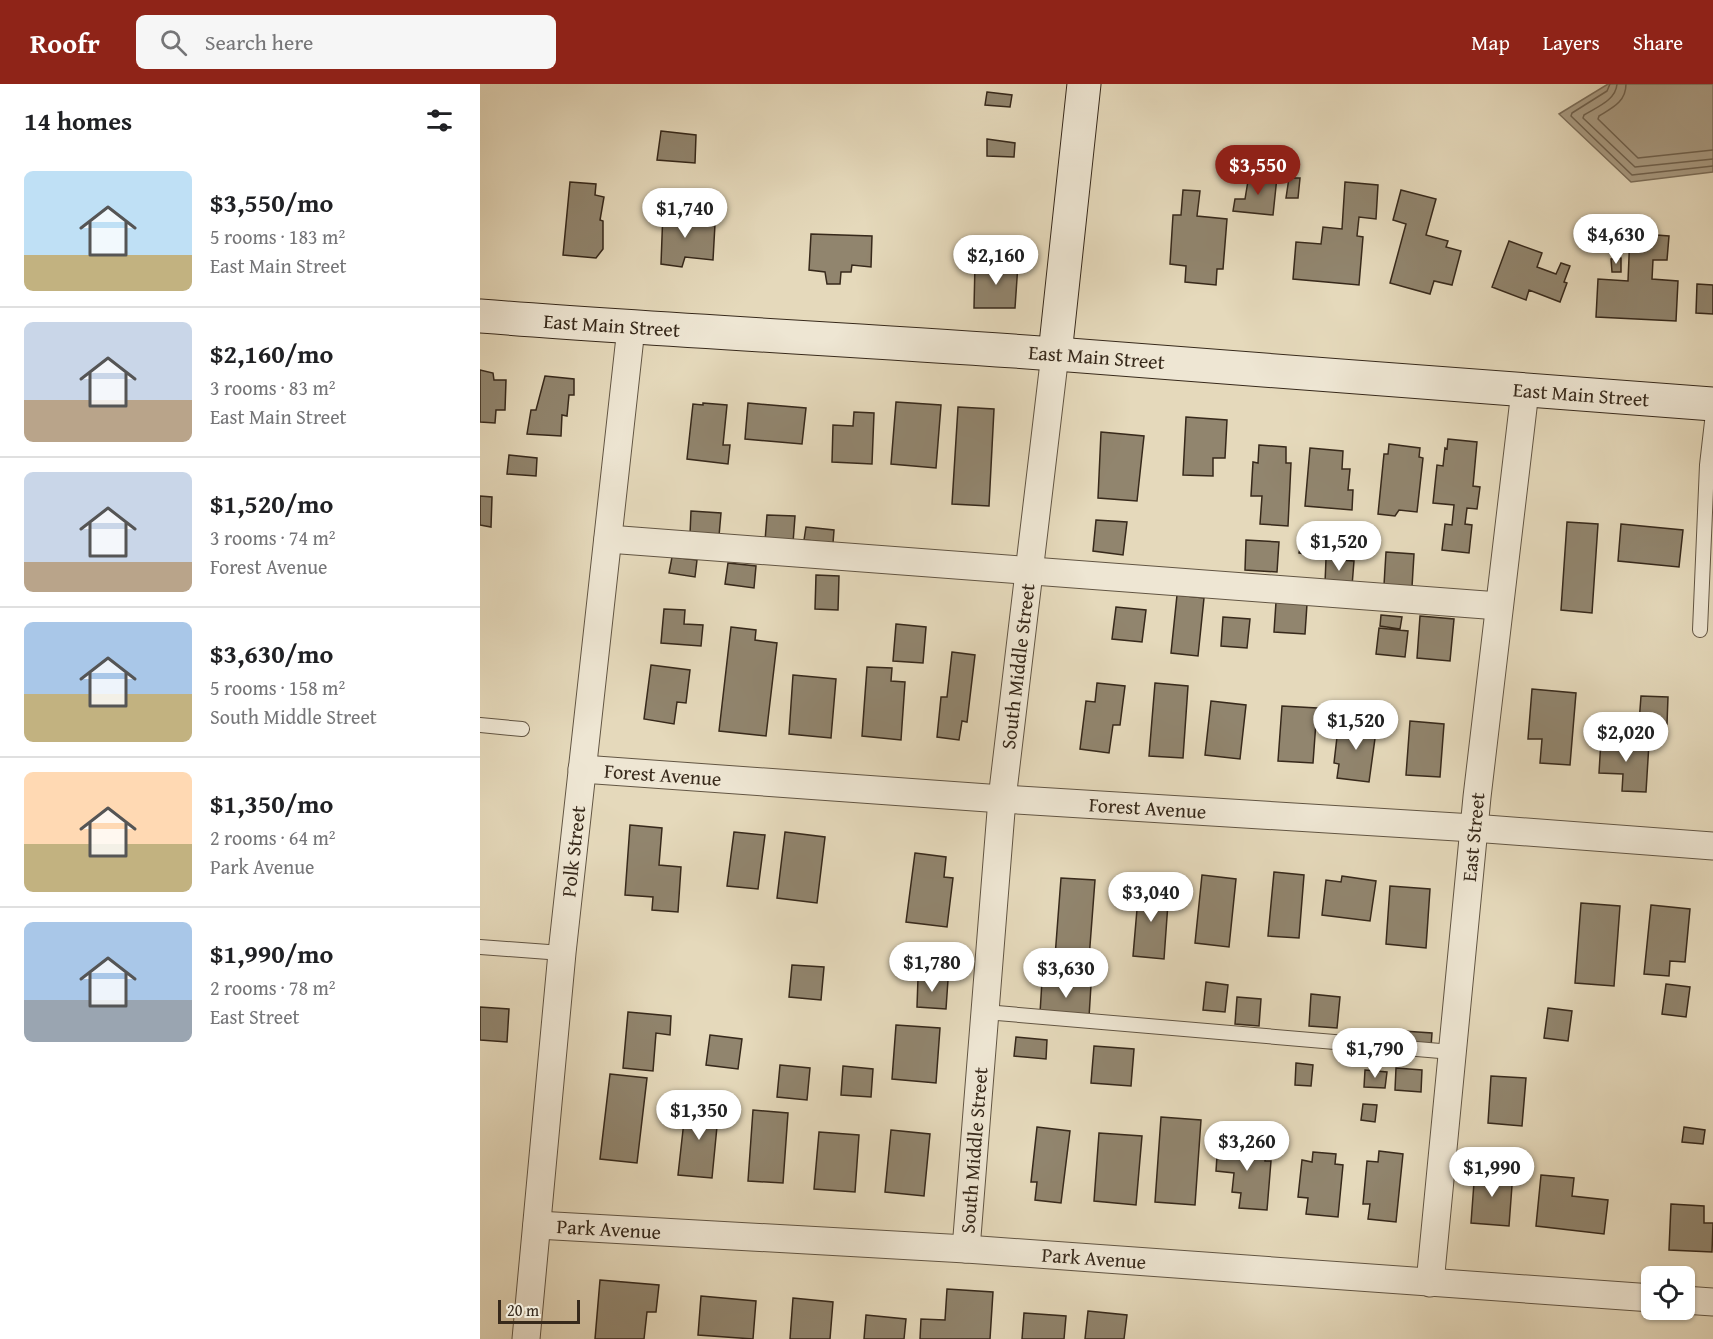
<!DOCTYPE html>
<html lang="en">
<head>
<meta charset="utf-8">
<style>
  body { margin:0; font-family:"Gentium Book Plus",serif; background:#f6f6f6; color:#202124; height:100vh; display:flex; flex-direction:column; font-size:22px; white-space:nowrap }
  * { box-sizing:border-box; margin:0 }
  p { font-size:20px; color:#757577 }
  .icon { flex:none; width:33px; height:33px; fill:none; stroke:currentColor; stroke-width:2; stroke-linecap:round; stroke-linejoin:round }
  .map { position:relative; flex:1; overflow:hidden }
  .sheet { display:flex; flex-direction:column; background:#fff; width:480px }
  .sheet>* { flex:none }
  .buttons { position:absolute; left:1161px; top:1182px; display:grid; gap:12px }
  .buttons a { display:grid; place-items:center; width:54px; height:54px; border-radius:9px; background:#fff; box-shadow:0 2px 4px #0004; font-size:30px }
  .scale { position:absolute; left:18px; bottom:15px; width:82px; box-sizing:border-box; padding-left:6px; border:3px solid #37291b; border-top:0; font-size:16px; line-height:21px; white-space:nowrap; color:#37291b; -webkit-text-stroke:4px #eee6d3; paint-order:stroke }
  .price { position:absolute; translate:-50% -51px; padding:0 14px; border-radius:21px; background:#fff; color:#222; font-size:20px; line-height:39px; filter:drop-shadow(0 2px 3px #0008) }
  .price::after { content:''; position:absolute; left:50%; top:36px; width:18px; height:14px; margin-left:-9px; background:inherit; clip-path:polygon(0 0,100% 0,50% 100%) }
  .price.current { background:#8f2418; color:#fff }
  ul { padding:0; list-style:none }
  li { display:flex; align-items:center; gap:18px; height:150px; padding:0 24px }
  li+li { border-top:2px solid #e0e0e0 }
  li span { display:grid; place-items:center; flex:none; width:168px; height:120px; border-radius:9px; color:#555 }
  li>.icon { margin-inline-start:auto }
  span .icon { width:72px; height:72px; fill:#fffc; stroke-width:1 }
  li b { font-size:26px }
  h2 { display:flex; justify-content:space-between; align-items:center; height:72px; padding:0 24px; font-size:26px }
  header { display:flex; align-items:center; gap:36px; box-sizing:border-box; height:84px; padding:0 30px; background:#8f2418; color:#fff }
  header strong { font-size:28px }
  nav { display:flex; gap:33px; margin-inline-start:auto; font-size:21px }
  .search { width:420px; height:54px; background:#f6f6f6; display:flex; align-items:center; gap:15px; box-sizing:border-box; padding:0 21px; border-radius:9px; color:#757577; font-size:22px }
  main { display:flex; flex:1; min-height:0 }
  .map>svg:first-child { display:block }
</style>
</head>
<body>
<header>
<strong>Roofr</strong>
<div class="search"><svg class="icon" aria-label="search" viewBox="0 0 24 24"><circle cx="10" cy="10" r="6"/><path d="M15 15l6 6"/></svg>Search here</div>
<nav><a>Map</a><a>Layers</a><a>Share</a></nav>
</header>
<main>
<section class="sheet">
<h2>14 homes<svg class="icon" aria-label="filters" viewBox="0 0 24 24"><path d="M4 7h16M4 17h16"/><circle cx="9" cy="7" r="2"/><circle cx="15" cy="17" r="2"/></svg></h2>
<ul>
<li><span style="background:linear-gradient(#bfe0f5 70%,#c2b280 0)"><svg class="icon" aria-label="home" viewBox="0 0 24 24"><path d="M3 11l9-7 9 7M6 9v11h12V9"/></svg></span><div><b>$3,550/mo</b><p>5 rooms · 183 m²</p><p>East Main Street</p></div></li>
<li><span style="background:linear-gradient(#c9d6e8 65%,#b9a48a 0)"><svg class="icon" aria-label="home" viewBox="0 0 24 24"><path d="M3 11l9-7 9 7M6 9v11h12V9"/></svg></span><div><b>$2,160/mo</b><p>3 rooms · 83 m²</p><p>East Main Street</p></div></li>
<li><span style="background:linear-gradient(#c9d6e8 75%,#b9a48a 0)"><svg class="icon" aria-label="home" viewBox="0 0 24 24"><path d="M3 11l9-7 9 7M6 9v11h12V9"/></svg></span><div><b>$1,520/mo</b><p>3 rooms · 74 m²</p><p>Forest Avenue</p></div></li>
<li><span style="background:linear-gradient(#a9c7e8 60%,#c2b280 0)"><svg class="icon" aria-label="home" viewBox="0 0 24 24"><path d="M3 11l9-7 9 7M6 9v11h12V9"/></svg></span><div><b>$3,630/mo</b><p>5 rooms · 158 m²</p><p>South Middle Street</p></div></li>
<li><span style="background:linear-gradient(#ffd9b3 60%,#c2b280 0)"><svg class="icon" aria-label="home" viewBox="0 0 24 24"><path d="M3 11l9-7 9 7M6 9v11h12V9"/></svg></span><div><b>$1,350/mo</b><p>2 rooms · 64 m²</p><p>Park Avenue</p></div></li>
<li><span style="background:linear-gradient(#a9c7e8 65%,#9aa5b1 0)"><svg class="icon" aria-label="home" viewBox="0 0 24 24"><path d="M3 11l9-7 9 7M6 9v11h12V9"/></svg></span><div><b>$1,990/mo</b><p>2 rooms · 78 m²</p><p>East Street</p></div></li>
</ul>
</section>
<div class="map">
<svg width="1233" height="1255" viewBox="0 0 1233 1255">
  <rect width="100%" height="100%" fill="#e5d9bb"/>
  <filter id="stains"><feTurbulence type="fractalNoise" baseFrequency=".00333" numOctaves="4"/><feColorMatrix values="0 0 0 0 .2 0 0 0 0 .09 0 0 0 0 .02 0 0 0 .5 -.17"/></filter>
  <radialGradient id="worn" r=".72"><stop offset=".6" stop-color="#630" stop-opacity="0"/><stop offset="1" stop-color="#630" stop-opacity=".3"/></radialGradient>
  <!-- water -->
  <path fill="#aa9d85" stroke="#7c6f5b" stroke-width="1.5" d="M1128,0h105v88l-82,10 -72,-68z"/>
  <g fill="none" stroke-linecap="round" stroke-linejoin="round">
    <!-- shore -->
    <path stroke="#706350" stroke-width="1.5" d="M1130,0l-3,7 -35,22 -1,3 61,59 81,-9
      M1137,0c-1,16 -20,23 -33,31l-1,3 52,49 78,-8
      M1146,0c0,18 -14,24 -27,32l-1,3 40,39 75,-8"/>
  </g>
  <!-- building -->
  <path fill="#91856e" stroke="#37291b" stroke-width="1.5" d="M507,8l25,3 -2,12 -25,-2z
    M181,47l35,4 -1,28 -38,-3z
    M507,55l28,4 -1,14 -27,-1z
    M769,91l28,2 -4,38 -40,-4 2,-12h10z
    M809,94h11l-2,20h-12z
    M90,98l26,2 -1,11 9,2 -4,23 3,1v28l-7,9 -33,-3z
    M865,98l33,3 -2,34 -17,-2 -2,19 6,1 -4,48 -66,-6 3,-37 25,2 2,-17 19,2z
    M703,106l17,1 -3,25 30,3 -4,50h-6l-1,16 -31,-3 1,-16 -16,-2 3,-49h8z
    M921,106l35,9 -10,36 22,6 -2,6 15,4 -9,34 -18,-4 -4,13 -40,-11 16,-59 -13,-4z
    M183,127l27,2v11h25l-2,36 -28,-3 -3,10 -21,-3z
    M1150,149l39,3 -2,24h-14l-1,19 26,2 -2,40 -80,-4 2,-38 30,2z
    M331,150l61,2 -1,31 -19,-2 -1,7h-10l-1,12h-13l-2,-12 -16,-2z
    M1029,157l33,12 -5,14 19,7 5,-11 9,3 -6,16 3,1 -7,19 -31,-12 -3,10 -34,-13z
    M1141,174v14h-9l-1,-13z
    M495,180h43l-3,44h-41z
    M1217,200l16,1v29l-17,-1z
    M0,286l13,3 1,7h12l-1,30h-9l-1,13 -15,-1z
    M65,292l29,3v16h-5l-2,21 -5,-1 -1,21 -34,-2 4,-24h5z
    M416,318l45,3 -5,63 -45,-4z
    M223,319l24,2 -4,40h7l-2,19 -41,-5 6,-55 10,1z
    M268,319l58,5 -4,36 -57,-5z
    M478,323l36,2 -5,97 -37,-2z
    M374,328l20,1 -2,51 -40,-2 1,-37 20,1z
    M706,333l41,3 -2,38h-12v18l-30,-1z
    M621,348l43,4 -7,65 -39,-3z
    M968,355l29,3 -4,44 7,1 -3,22 -10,-1 -2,16 7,1 -3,28 -27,-3 3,-26 7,1 2,-20 -21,-2 4,-38 6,1 2,-18 2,1z
    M909,360l31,4 -1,9 4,1 -6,54 -18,-2 -4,6 -17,-2 6,-60h4z
    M779,361l27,2v16h5l-3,63 -28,-2 2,-28h-11l2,-34 5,1z
    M830,364l33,3 -1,18h8l-2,21h5l-1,20 -47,-4z
    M29,371l28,3 -1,18 -29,-2z
    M0,412l12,1 -1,30 -11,-2z
    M211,427l30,2 -2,23 -29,-2z
    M287,431l28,1 -2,27 -28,-2z
    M616,436l31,2 -4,33 -30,-4z
    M1087,438l31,2 -6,89 -31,-3z
    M1141,440l62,6 -4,37 -61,-6z
    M326,443l28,3 -1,13 -29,-3z
    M766,456l33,2 -2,30 -32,-2z
    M821,459l13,3 -1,10 -14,-3z
    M906,468l28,2 -2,33 -28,-2z
    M192,473l25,3 -2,17 -26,-4z
    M846,475l28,2 -2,25 -27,-3z
    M248,479l28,3 -2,22 -29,-4z
    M336,491l23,1 -1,34 -23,-1z
    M697,511l27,3 -6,58 -27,-3z
    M796,518l31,2 -2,30 -31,-2z
    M636,523l30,3 -4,32 -30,-3z
    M184,525l21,1 -1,14 19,1 -2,21 -40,-3z
    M901,531l21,2 -2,12 -20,-3z
    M940,532l34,3 -4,42 -33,-3z
    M743,533l27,2 -3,29 -26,-2z
    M416,540l30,3 -3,36 -30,-2z
    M251,543l25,3 -1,10 22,3 -11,93 -47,-5z
    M899,544l29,3 -3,26 -29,-3z
    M472,568l23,3 -8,67 -5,-1 -3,19 -22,-3 4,-40h6z
    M171,581l39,5 -4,33 -9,-1 -3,22 -30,-5z
    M387,583l25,1 -1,13 14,1 -4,58 -39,-4z
    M313,591l43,4 -5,59 -42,-4z
    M617,599l28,3 -5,39h-7l-4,28 -29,-4 6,-48 9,1z
    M675,599l33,3 -5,72 -34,-2z
    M1052,605l44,4 -6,72 -30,-2 2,-24h-14z
    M1161,612l27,1 -1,27 -28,-1z
    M731,617l35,4 -6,54 -35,-4z
    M802,622l35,2 -4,55 -35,-2z
    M868,636l29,4 -8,58 -32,-4 2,-14 -5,-1 3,-26 9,1z
    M930,637l34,3 -4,53 -34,-2z
    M1121,656l48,3 -3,49 -24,-1 1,-17 -24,-1z
    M150,741l32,3 -3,37 22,2 -3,45 -26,-2 1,-13 -28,-2z
    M254,748l31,3 -7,54 -31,-3z
    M305,748l40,5 -8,66 -40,-5z
    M435,769l31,4 -2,20 9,1 -6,49 -41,-5z
    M794,788l30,3 -5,63 -31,-2z
    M722,791l34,4 -7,68 -34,-4z
    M862,792l34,5 -6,40 -48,-6 4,-35 15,2z
    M581,794l34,2 -7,92 -34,-2z
    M659,802l30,3 -5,70 -31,-3z
    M910,802l40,3 -4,59 -40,-4z
    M1101,819l39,3 -6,80 -39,-3z
    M1171,821l39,4 -5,53 -15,-1 -1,15 -25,-2z
    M312,881l32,2 -3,33 -32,-3z
    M438,894l30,2 -2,29 -29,-2z
    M562,897l49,4 -2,32 -49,-4z
    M726,898l22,3 -3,27 -22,-2z
    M1186,900l24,3 -4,30 -24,-3z
    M831,910l29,3 -3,31 -28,-2z
    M757,913l24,2 -2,27 -24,-2z
    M0,923l29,2 -2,33 -27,-2z
    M1068,924l24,3 -4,30 -24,-3z
    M148,928l43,4 -1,19 -14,-2 -3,38 -30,-3z
    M416,941l44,3 -4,55 -44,-4z
    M923,947l29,2 -1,14 -29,-2z
    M230,951l32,4 -4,30 -32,-4z
    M536,953l31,3 -1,19 -32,-3z
    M614,962l40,3 -3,37 -40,-3z
    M816,979l17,2 -2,21 -16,-1z
    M300,981l30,3 -3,32 -30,-3z
    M363,982l30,3 -2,28 -30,-2z
    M916,984l26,2 -1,22 -26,-2z
    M885,986l22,2 -2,16 -21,-1z
    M130,990l37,4 -10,85 -37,-4z
    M1011,992l35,2 -4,48 -34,-3z
    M206,1019l33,3 -7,72 -34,-3z
    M883,1020l14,1 -2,17 -14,-2z
    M273,1026l35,3 -5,70 -35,-2z
    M681,1033l40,3 -6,85 -40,-3z
    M557,1043l33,4 -9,72 -26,-3 2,-18h-6z
    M1204,1043l21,3 -2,14 -21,-2z
    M411,1046l39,4 -6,62 -39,-4z
    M339,1048l40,3 -4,57 -41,-3z
    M619,1049l43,3 -6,69 -42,-4z
    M775,1053l12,1 -2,23h6l-4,49 -28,-2 2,-15 -9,-1 2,-19 -18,-2 2,-30 19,1 -1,16 9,1 2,-17 7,1z
    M899,1067l24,3 -7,68 -28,-3 2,-15h-7l4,-43 11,1z
    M833,1068l23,2 -1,10 8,1 -5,52 -32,-3 2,-16 -10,-1 4,-37 10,2z
    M995,1085l38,3 -4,54 -38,-3z
    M1061,1091l33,3 -2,18 36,4 -4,34 -68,-8z
    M1191,1120l33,2v17h9l-1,29 -43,-2z
    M120,1196l59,5 -3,27h-9l-3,27h-49z
    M467,1205l46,3 -3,47h-70l1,-20 24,1z
    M221,1212l55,5 -3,38 -55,-4z
    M313,1214l40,4 -3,37h-40z
    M608,1227l39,4 -3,24h-39z
    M544,1229l42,3 -2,23h-42z
    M386,1231l40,4 -2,20h-40z"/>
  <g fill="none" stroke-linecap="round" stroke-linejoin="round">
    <defs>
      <path id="lane" d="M1220,546l7,-165 6,-52
        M0,641l42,4
        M0,863l82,6
        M505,928l467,40"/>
      <g id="street">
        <path d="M128,455l891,67"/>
        <path id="s1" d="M102,685l420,30 471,29 240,18"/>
        <path id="s2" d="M57,1141l429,24 686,49"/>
        <path id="s3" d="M486,1165l36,-450 53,-445"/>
        <path id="s4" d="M950,1199l47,-486 48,-406"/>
        <path d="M1204,1216l29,2"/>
        <path id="s5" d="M46,1255l36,-386 69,-625"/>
      </g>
      <g id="secondary">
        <path id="s6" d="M0,232c192,15 384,24 576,38 219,16 438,35 657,50"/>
        <path d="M575,270l29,-270"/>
      </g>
    </defs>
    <!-- lane casing -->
    <use href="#lane" stroke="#625543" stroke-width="16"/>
    <!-- street casing -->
    <use href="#street" stroke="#625543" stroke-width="29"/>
    <!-- secondary casing -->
    <use href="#secondary" stroke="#37291b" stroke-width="35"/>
    <!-- lane -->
    <use href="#lane" stroke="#eee6d3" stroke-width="14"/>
    <!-- street -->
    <use href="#street" stroke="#eee6d3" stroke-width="27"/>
    <!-- secondary -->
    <use href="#secondary" stroke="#eee6d3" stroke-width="33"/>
  </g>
  <g text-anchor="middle" stroke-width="5" stroke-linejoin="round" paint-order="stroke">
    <!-- street labels -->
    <g font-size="20" fill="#37291b" stroke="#eee6d3">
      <text dy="7" stroke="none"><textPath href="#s6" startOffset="132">East Main Street</textPath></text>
      <text dy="7" stroke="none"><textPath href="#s6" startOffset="618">East Main Street</textPath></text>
      <text dy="7" stroke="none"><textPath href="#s6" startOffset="1104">East Main Street</textPath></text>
      <text dy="7" stroke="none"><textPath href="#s3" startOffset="585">South Middle Street</textPath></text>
      <text dy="7" stroke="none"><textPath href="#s1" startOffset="81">Forest Avenue</textPath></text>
      <text dy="7" stroke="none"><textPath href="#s1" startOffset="567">Forest Avenue</textPath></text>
      <text dy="7" stroke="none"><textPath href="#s4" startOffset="448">East Street</textPath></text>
      <text dy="7" stroke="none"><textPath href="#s5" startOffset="490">Polk Street</textPath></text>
      <text dy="7" stroke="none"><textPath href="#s3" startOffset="99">South Middle Street</textPath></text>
      <text dy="7" stroke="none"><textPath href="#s2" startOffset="72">Park Avenue</textPath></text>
      <text dy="7" stroke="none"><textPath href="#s2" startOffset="558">Park Avenue</textPath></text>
    </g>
  </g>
  <rect width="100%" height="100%" filter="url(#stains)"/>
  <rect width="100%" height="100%" fill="url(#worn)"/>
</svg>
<div class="buttons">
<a><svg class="icon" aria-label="locate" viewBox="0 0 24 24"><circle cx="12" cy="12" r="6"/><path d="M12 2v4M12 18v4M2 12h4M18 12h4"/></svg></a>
</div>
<div class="scale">20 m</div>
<b class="price current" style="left:778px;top:112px">$3,550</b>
<b class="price" style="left:205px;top:155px">$1,740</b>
<b class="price" style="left:1136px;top:181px">$4,630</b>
<b class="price" style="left:516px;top:202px">$2,160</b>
<b class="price" style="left:859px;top:488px">$1,520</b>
<b class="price" style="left:876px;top:667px">$1,520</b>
<b class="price" style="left:1146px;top:679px">$2,020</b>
<b class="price" style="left:671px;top:839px">$3,040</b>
<b class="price" style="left:452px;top:909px">$1,780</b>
<b class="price" style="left:586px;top:915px">$3,630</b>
<b class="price" style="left:895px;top:995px">$1,790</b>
<b class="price" style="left:219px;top:1057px">$1,350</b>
<b class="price" style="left:767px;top:1088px">$3,260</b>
<b class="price" style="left:1012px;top:1114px">$1,990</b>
</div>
</main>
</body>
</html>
